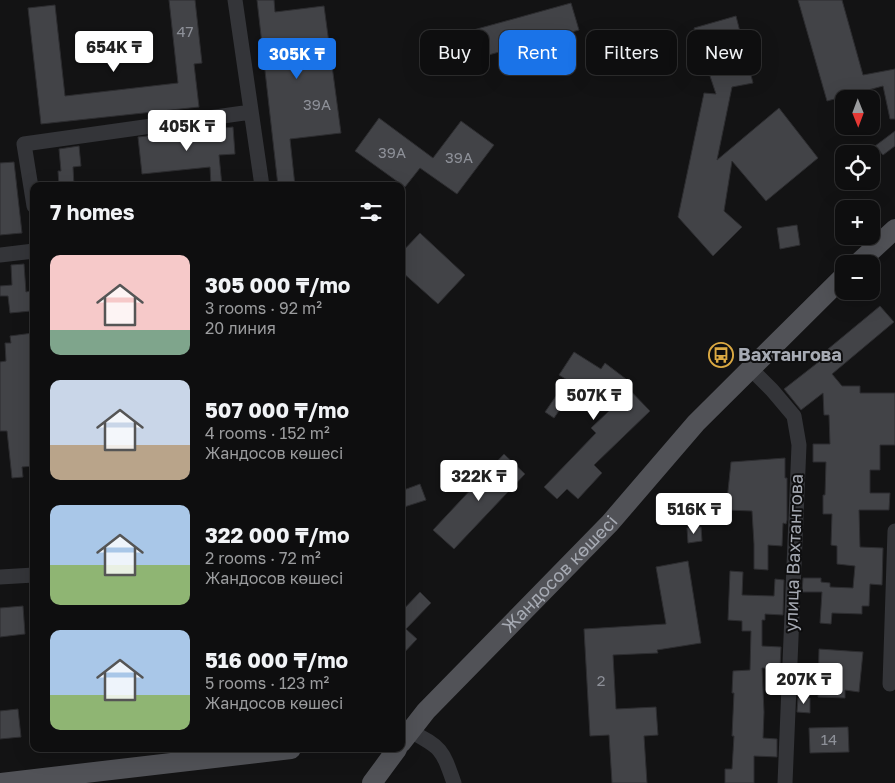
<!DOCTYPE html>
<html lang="en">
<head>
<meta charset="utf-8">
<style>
  body { margin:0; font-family:"Golos Text",sans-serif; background:#171718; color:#f1f3f6; height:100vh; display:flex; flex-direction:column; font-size:19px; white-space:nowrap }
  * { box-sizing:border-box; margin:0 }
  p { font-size:16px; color:#9b9c9e }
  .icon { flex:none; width:28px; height:28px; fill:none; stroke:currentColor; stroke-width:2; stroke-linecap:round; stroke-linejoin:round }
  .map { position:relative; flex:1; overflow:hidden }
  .drawer { position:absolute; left:30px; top:182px; width:375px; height:570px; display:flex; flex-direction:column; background:#0e0e0f; border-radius:10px; box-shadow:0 5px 20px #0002,0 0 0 1px #2e2e2f }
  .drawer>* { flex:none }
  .guide { position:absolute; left:420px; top:30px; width:400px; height:45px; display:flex; gap:10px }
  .needle { width:32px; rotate:179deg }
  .tools { position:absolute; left:835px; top:90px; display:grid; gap:10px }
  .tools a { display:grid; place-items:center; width:45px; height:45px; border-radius:10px; background:#0e0e0f; box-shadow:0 5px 20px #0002,0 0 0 1px #2e2e2f; font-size:25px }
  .price { position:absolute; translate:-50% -42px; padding:0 11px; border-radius:5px; background:#fff; color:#222; font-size:16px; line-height:32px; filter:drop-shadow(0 1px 2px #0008) }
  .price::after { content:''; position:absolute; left:50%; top:30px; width:15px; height:11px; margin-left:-8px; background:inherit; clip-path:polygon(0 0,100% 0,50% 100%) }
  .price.on { background:#1a73e8; color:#fff }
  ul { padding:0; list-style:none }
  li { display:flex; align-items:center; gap:15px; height:125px; padding:0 20px }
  li span { display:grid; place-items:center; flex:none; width:140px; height:100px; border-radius:10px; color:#555 }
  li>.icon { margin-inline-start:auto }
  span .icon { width:60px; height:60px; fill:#fffc; stroke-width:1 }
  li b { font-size:21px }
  h2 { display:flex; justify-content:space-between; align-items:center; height:60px; padding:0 20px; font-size:21px }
  .tag { padding:0 18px; border-radius:10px; background:#0e0e0f; box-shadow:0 5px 20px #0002,0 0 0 1px #2e2e2f; font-size:18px; line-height:45px }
  .tag.on { background:#1a73e8; color:#fff }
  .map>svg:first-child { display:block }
</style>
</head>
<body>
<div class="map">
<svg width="895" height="783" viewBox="0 0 895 783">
  <rect width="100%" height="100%" fill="#131314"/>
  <!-- building -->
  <path fill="#424347" stroke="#2d2d30" d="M169,0h26l7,63 -8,1 5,43 -158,17 -13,-116 27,-3 10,91 113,-13z
    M257,0h17l1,12 49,-6 17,127 -51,6 5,47h-17z
    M798,0h44l21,75 32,-6v50h-5l-7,-33 -56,15z
    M571,3l8,27 -123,34 -8,-27z
    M736,16l17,67 -21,4 -15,73 62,-52 39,50 -52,43 -34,-40 -8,50 18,16 -29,29 -35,-39 26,-124 12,1 -22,-66z
    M379,118l54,40 28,-37 33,24 -37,49 -37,-26 -15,19 -50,-36z
    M233,127l2,27 -16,1 3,31h-11l-1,-19 -68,7 -4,-37z
    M895,131v15l-12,9 -8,-9z
    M79,146l2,20 -8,1 1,19h-15l-1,-15h3l-2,-22z
    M14,162l8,71 -22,2v-72z
    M797,225l3,20 -20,4 -3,-21z
    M420,233l45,42 -27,29 -37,-33v-18z
    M24,264l2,28 4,-1 1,20 -21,2 -2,-17h-8v-10l12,-1 -1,-20z
    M880,306l14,16 -62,52 10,12h18v7h35v52h-15v25h-10v23h20l-1,17h-30l1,37 23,1 -1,37 -12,-1 -1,22h-7v8l-30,-1 -1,11 -11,-1 2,-31h-20l1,-14h18v4l9,1v4l23,1 2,-22 -18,-2v-18l-6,-1 1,-31h-9v-19h2l1,-33h-13v-18h17l-1,-29h-5l-1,-22 -22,17 -17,-21 41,-32 -3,-3z
    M33,333l1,133 -12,1 1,10 -11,1 -5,-47h-7v-69l6,-1 -1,-18h6l-1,-7z
    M574,352l27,17 4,-6 21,16 -3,4 27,28 -56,54 8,8 -24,26 -11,-10 -10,10 -13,-12 52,-54 -5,-5 18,-17 -33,-25 -22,32 -9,-6 22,-32 -8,-5z
    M504,454l21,20 -71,75 -21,-19z
    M785,458v20h2v42l-1,4 -3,-1 -1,23 -14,-1v25l-14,-1v-25l-2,-33 -26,-1 5,-48z
    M420,484l6,16 -25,8v-17z
    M701,527l1,14 -14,2 -1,-15z
    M688,561l13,82 -44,7 1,3 -45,2 3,54 40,-2 2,28 -14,1 3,47h-35l-3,-48 -19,1 -6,-107 82,-5 -10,-57z
    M730,571l13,1 -1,23 32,1 1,-17 9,1 -1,35 -18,-1v6h-3v26l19,1 -1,21h-18l2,44 -1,26 14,1v18l-23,-1v27h-29v-14h7l2,-33h-2l2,-43h-2l1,-22 17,-1 1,-39h-9v-10l-14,-1z
    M420,592l11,11 -25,26 11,10 -16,17v-44z
    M23,606l2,28 -25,3v-29z
    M819,649l44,3 -4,40 -14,-2v8l-27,-1z
    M798,698h12v15l-13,-1z
    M18,709l3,28 -21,2v-28z
    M848,727l1,25 -39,1 -1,-25z"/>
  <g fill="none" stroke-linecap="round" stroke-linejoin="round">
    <!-- minor -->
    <path stroke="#343539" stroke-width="15" d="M235,0l27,186
      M34,206l-10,-62 227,-32
      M0,255l34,-4
      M751,369l21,21 22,26 5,29 -14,338
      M0,577l34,-2
      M890,684l5,-153
      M410,731c32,17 32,18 44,52"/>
    <!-- major -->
    <g stroke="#515257" stroke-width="20">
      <path d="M857,264l38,-35"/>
      <path id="s1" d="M401,743l25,-32 184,-188 86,-100 148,-147"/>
      <path d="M0,783l291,-34"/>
      <path d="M372,783l25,-34"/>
    </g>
  </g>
  <!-- icons -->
  <defs>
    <symbol id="bus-ring" viewBox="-11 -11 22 22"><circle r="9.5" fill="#0e0e0f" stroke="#dcaa43" stroke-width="1.5"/><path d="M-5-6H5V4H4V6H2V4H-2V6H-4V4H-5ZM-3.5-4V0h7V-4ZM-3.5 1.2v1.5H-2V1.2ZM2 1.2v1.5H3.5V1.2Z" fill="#dcaa43"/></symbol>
  </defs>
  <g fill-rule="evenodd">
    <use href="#bus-ring" x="707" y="341" width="28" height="28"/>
  </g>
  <g text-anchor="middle" stroke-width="4" stroke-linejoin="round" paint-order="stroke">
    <!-- number labels -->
    <g font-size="15" fill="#8d9098">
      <text x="185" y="37">47</text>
      <text x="317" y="110">39А</text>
      <text x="392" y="158">39А</text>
      <text x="459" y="163">39А</text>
      <text x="601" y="686">2</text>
      <text x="829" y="745">14</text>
    </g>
    <!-- poi labels -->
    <g font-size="18" font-weight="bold" fill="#a6aab3" stroke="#0e0e0f" text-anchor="start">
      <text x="738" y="361">Вахтангова</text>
    </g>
    <!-- street labels -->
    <g font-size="18" fill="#a6aab3" stroke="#0e0e0f">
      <text transform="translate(794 553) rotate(-88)" y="6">улица Вахтангова</text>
      <text dy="6" stroke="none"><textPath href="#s1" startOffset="232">Жандосов көшесі</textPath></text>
    </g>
  </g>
</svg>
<div class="tools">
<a><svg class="needle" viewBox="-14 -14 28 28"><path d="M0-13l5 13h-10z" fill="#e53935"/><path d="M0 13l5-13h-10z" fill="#9b9c9e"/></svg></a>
<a><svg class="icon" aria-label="locate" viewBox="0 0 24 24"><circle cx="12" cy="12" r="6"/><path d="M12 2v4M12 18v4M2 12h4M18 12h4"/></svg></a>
<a>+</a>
<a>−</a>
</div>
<b class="price" style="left:114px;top:73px">654K ₸</b>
<b class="price on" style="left:297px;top:80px">305K ₸</b>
<b class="price" style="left:187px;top:152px">405K ₸</b>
<b class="price" style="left:594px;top:421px">507K ₸</b>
<b class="price" style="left:479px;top:502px">322K ₸</b>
<b class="price" style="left:694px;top:535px">516K ₸</b>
<b class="price" style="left:804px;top:705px">207K ₸</b>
<div class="guide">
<a class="tag">Buy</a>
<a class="tag on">Rent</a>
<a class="tag">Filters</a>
<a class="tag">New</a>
</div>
<section class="drawer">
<h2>7 homes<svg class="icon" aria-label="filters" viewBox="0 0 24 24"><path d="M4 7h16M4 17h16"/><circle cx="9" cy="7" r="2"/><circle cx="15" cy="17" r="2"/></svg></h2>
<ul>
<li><span style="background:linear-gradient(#f6c9c9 75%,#7fa58c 0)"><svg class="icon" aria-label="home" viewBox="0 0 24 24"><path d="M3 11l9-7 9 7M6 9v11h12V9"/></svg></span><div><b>305 000 ₸/mo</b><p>3 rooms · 92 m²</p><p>20 линия</p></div></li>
<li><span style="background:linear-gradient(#c9d6e8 65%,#b9a48a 0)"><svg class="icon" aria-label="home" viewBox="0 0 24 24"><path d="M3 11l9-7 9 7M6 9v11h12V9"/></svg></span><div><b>507 000 ₸/mo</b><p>4 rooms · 152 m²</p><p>Жандосов көшесі</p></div></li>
<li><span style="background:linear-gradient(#a9c7e8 60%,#8fb573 0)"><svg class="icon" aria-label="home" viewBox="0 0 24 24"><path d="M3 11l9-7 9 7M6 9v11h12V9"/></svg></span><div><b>322 000 ₸/mo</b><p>2 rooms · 72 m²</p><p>Жандосов көшесі</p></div></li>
<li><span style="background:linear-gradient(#a9c7e8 65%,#8fb573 0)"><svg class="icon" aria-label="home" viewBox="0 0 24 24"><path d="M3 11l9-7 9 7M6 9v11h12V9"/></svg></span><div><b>516 000 ₸/mo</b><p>5 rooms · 123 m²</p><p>Жандосов көшесі</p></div></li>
</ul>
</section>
</div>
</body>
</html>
